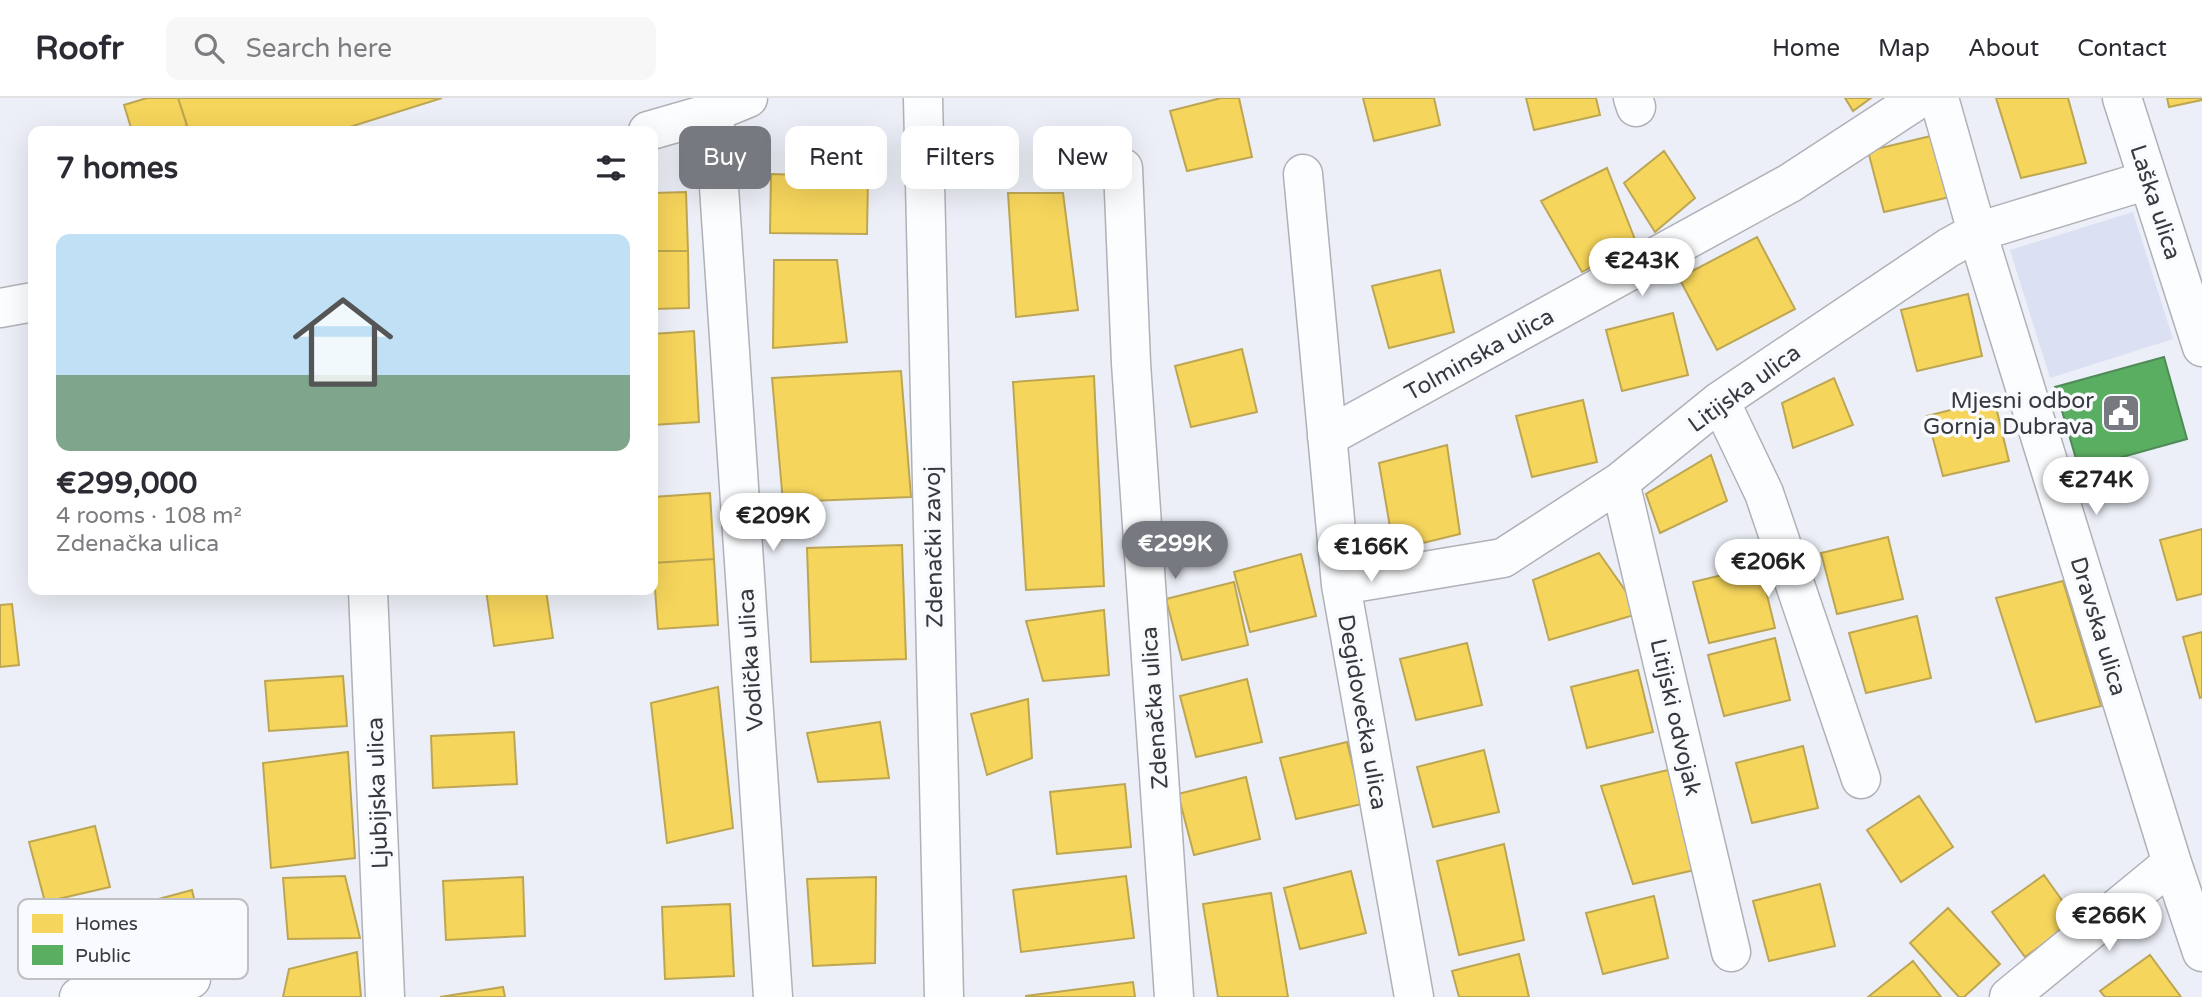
<!DOCTYPE html>
<html lang="en">
<head>
<meta charset="utf-8">
<style>
  body { margin:0; font-family:"Varela Round",sans-serif; background:#f7f7f7; color:#2b2b33; height:100vh; display:flex; flex-direction:column; font-size:26px; white-space:nowrap }
  * { box-sizing:border-box; margin:0 }
  p { font-size:23px; color:#7c7c81 }
  .icon { flex:none; width:38px; height:38px; fill:none; stroke:currentColor; stroke-width:2; stroke-linecap:round; stroke-linejoin:round }
  .map { position:relative; flex:1; overflow:hidden }
  .drawer { position:absolute; left:28px; top:28px; width:630px; height:469px; display:flex; flex-direction:column; background:#fff; border-radius:14px; box-shadow:0 7px 28px #0002 }
  .drawer>* { flex:none }
  .banner { position:absolute; left:679px; top:28px; width:665px; height:63px; display:flex; gap:14px }
  .price { position:absolute; translate:-50% -60px; padding:0 16px; border-radius:24px; background:#fff; color:#222; font-size:23px; line-height:46px; filter:drop-shadow(0 2px 4px #0008) }
  .price::after { content:''; position:absolute; left:50%; top:42px; width:21px; height:16px; margin-left:-10px; background:inherit; clip-path:polygon(0 0,100% 0,50% 100%) }
  .price.current { background:#76797f; color:#fff }
  ul { padding:0; list-style:none }
  li { display:grid; align-content:center; gap:14px; height:371px; padding:0 28px }
  li+li { border-top:2px solid #e1e1e2 }
  li span { display:grid; place-items:center; height:217px; border-radius:14px; color:#555 }
  li>.icon { margin-inline-start:auto }
  span .icon { width:126px; height:126px; fill:#fffc; stroke-width:1 }
  li b { font-size:30px }
  h2 { display:flex; justify-content:space-between; align-items:center; height:84px; padding:0 28px; font-size:30px }
  .tag { padding:0 24px; border-radius:14px; background:#fff; box-shadow:0 7px 28px #0002; font-size:24px; line-height:63px }
  .tag.current { background:#76797f; color:#fff }
  header { display:flex; align-items:center; gap:42px; box-sizing:border-box; height:98px; padding:0 35px; background:#fff; border-bottom:2px solid #e1e1e2 }
  header strong { font-size:33px }
  nav { display:flex; gap:38px; margin-inline-start:auto; font-size:24px }
  .search { width:490px; height:63px; background:#f7f7f7; display:flex; align-items:center; gap:18px; box-sizing:border-box; padding:0 24px; border-radius:14px; color:#7c7c81; font-size:26px }
  .map>svg:first-child { display:block }
</style>
</head>
<body>
<header>
<strong>Roofr</strong>
<div class="search"><svg class="icon" aria-label="search" viewBox="0 0 24 24"><circle cx="10" cy="10" r="6"/><path d="M15 15l6 6"/></svg>Search here</div>
<nav><a>Home</a><a>Map</a><a>About</a><a>Contact</a></nav>
</header>
<div class="map">
<svg width="2202" height="899" viewBox="0 0 2202 899">
  <rect width="100%" height="100%" fill="#eceff7"/>
  <!-- green -->
  <path fill="#dbe0f2" d="M2133,114l40,127 -123,39 -40,-128z"/>
  <!-- homes -->
  <path fill="#f6d55c" stroke="#bda653" stroke-width="2" d="M147,0h31l9,28 -18,5h-37l-8,-26z
    M178,0h264l-105,33h-148z
    M1221,0h18l13,59 -65,14 -17,-60z
    M1363,0h71l6,27 -66,16z
    M1526,0h70l4,17 -66,15z
    M1845,0h26l-18,13z
    M1996,0h72l18,65 -65,15z
    M2167,0h35v2l-33,7z
    M1935,37l15,62 -66,15 -16,-61z
    M1664,53l31,47 -40,34 -31,-49z
    M1607,70l29,74 -54,30 -41,-71z
    M771,76l97,3 -1,57 -97,-1z
    M686,94l2,59h-35v-58z
    M1008,95h55l15,117 -62,7z
    M1757,139l38,72 -78,41 -38,-72z
    M653,153h35l1,57 -36,1z
    M774,162h63l10,82 -74,6z
    M1440,172l14,62 -65,16 -17,-62z
    M1968,196l14,62 -65,15 -16,-61z
    M1673,215l15,62 -66,16 -16,-61z
    M694,233l5,91 -46,3v-91z
    M1242,251l15,63 -66,15 -16,-61z
    M901,273l10,126 -128,5 -11,-124z
    M1094,278l10,210 -78,4 -13,-208z
    M1834,280l19,47 -60,23 -11,-45z
    M1994,301l15,62 -66,15 -16,-60z
    M1583,302l14,62 -65,15 -16,-61z
    M1447,347l13,89 -66,16 -15,-87z
    M1711,357l16,46 -67,32 -14,-39z
    M710,395l4,66 -61,4v-66z
    M2202,431v65l-25,6 -17,-60z
    M1888,439l15,62 -66,15 -16,-61z
    M902,447l4,114 -95,3 -4,-114z
    M1599,455l42,60 -92,27 -16,-60z
    M1301,456l15,62 -66,16 -16,-60z
    M714,461l4,66 -60,4 -5,-66z
    M1760,468l15,62 -66,15 -16,-61z
    M2063,483l38,125 -65,16 -40,-124z
    M1234,484l14,63 -66,15 -16,-61z
    M486,492h60l7,48 -59,8z
    M12,506l7,61 -19,2v-62z
    M1104,512l5,65 -66,6 -17,-60z
    M1917,518l14,62 -65,15 -17,-60z
    M2202,534v65l-2,1 -17,-61z
    M1775,540l15,62 -66,16 -16,-61z
    M1467,545l15,62 -66,15 -16,-61z
    M1638,572l15,62 -66,16 -16,-61z
    M343,578l4,50 -78,5 -4,-50z
    M1247,581l15,63 -66,15 -16,-61z
    M718,589l15,141 -66,15 -16,-140z
    M1028,601l4,59 -45,17 -16,-61z
    M880,624l9,56 -71,4 -11,-49z
    M514,634l3,52 -84,4 -2,-52z
    M1347,644l15,62 -66,15 -16,-61z
    M1803,648l15,62 -66,15 -16,-60z
    M1484,652l15,62 -66,15 -16,-60z
    M348,654l7,106 -84,10 -8,-105z
    M1668,672l31,99 -66,15 -32,-98z
    M1246,679l14,62 -66,16 -16,-61z
    M1125,686l6,63 -74,7 -7,-62z
    M1919,698l34,51 -52,35 -34,-52z
    M95,728l15,61 -65,15 -16,-60z
    M1504,746l20,96 -65,15 -22,-94z
    M1351,773l15,62 -66,16 -16,-61z
    M2044,777l32,45 -51,37 -33,-45z
    M345,778l15,62 -72,1 -5,-61z
    M1126,778l8,62 -113,14 -8,-62z
    M523,779l2,59 -79,4 -3,-59z
    M876,779l-1,86 -62,3 -6,-87z
    M1820,786l15,62 -66,15 -16,-60z
    M192,792l15,63 -66,15 -16,-60z
    M1271,795l17,104h-70l-15,-93z
    M1654,798l14,62 -65,16 -17,-61z
    M730,806l4,72 -69,3 -3,-72z
    M1948,810l52,56 -36,33h-5l-49,-54z
    M357,854l4,45h-78l6,-28z
    M1519,856l10,43h-70l-7,-26z
    M2150,857l31,42h-76l-5,-6z
    M1913,863l28,36h-73z
    M1133,884l2,15h-109v-1z
    M503,889l2,10h-65z"/>
  <!-- public -->
  <path fill="#5aae61" stroke="#508b57" stroke-width="2" d="M2164,259l23,82 -108,30 -24,-82z"/>
  <g fill="none" stroke-linecap="round" stroke-linejoin="round">
    <defs>
      <path id="minor" d="M923,0l21,899
        M1633,0l3,9
        M1939,0l38,134 195,631 30,89
        M2122,0l80,249
        M714,14l59,885
        M648,33l66,-19 34,-14
        M1123,70l8,195 43,634
        M1303,76l38,411 73,412
        M0,210l33,-6
        M1720,303l44,92 97,286
        M1327,339l463,-254 130,-85
        M1620,384l111,470
        M1341,487l162,-27 117,-76 100,-81 228,-153 29,-16 171,-52
        M368,492l17,407
        M79,899l112,-18
        M2009,899l163,-134"/>
    </defs>
    <!-- minor casing -->
    <use href="#minor" stroke="#b0b1b8" stroke-width="41"/>
    <!-- minor -->
    <use href="#minor" stroke="#fcfdfe" stroke-width="38"/>
  </g>
  <!-- icons -->
  <defs>
    <symbol id="civic-square" viewBox="-11 -11 22 22"><rect x="-9" y="-9" width="18" height="18" rx="4" fill="#76797f" stroke="#f9fafd"/><path d="M-.6-6.5H3V-4.5H.6V-3L4-1V1h2V6H-6V1h2V-1L-.6-3ZM-1.2 2.5V6h2.4V2.5Z" fill="#fff"/></symbol>
  </defs>
  <g fill-rule="evenodd">
    <use href="#civic-square" x="2099" y="293" width="44" height="44"/>
  </g>
  <g text-anchor="middle" stroke-width="7" stroke-linejoin="round" paint-order="stroke">
    <!-- street labels -->
    <g font-size="23" fill="#37393f" stroke="#f9fafd">
      <text transform="translate(2156 104) rotate(72)" y="8">Laška ulica</text>
      <text transform="translate(1479 256) rotate(-29)" y="8">Tolminska ulica</text>
      <text transform="translate(1744 290) rotate(-36)" y="8">Litijska ulica</text>
      <text transform="translate(933 449) rotate(-91)" y="8">Zdenački zavoj</text>
      <text transform="translate(2099 528) rotate(73)" y="8">Dravska ulica</text>
      <text transform="translate(750 562) rotate(-94)" y="8">Vodička ulica</text>
      <text transform="translate(1154 610) rotate(-94)" y="8">Zdenačka ulica</text>
      <text transform="translate(1363 614) rotate(80)" y="8">Degidovečka ulica</text>
      <text transform="translate(1676 619) rotate(77)" y="8">Litijski odvojak</text>
      <text transform="translate(377 695) rotate(-92)" y="8">Ljubijska ulica</text>
    </g>
    <!-- poi labels -->
    <g font-size="23" fill="#37393f" stroke="#f9fafd" text-anchor="end">
      <text x="2094" y="310">Mjesni odbor<tspan x="2094" dy="26">Gornja Dubrava</tspan></text>
    </g>
  </g>
  <!-- legend -->
  <rect x="18" y="801" width="230" height="80" rx="10" fill="#f9fafd" stroke="#bfc0c4" stroke-width="2"/>
  <rect x="32" y="816" width="31" height="19" fill="#f6d55c"/>
  <rect x="32" y="847" width="31" height="20" fill="#5aae61"/>
  <g font-size="19" fill="#37393f">
    <text x="75" y="832">Homes</text>
    <text x="75" y="864">Public</text>
  </g>
</svg>
<b class="price" style="left:1642px;top:200px">€243K</b>
<b class="price" style="left:2096px;top:419px">€274K</b>
<b class="price" style="left:773px;top:455px">€209K</b>
<b class="price current" style="left:1175px;top:483px">€299K</b>
<b class="price" style="left:1371px;top:486px">€166K</b>
<b class="price" style="left:1768px;top:501px">€206K</b>
<b class="price" style="left:2109px;top:855px">€266K</b>
<div class="banner">
<a class="tag current">Buy</a>
<a class="tag">Rent</a>
<a class="tag">Filters</a>
<a class="tag">New</a>
</div>
<section class="drawer">
<h2>7 homes<svg class="icon" aria-label="filters" viewBox="0 0 24 24"><path d="M4 7h16M4 17h16"/><circle cx="9" cy="7" r="2"/><circle cx="15" cy="17" r="2"/></svg></h2>
<ul>
<li><span style="background:linear-gradient(#bfe0f5 65%,#7fa58c 0)"><svg class="icon" aria-label="home" viewBox="0 0 24 24"><path d="M3 11l9-7 9 7M6 9v11h12V9"/></svg></span><div><b>€299,000</b><p>4 rooms · 108 m²</p><p>Zdenačka ulica</p></div></li>
</ul>
</section>
</div>
</body>
</html>
